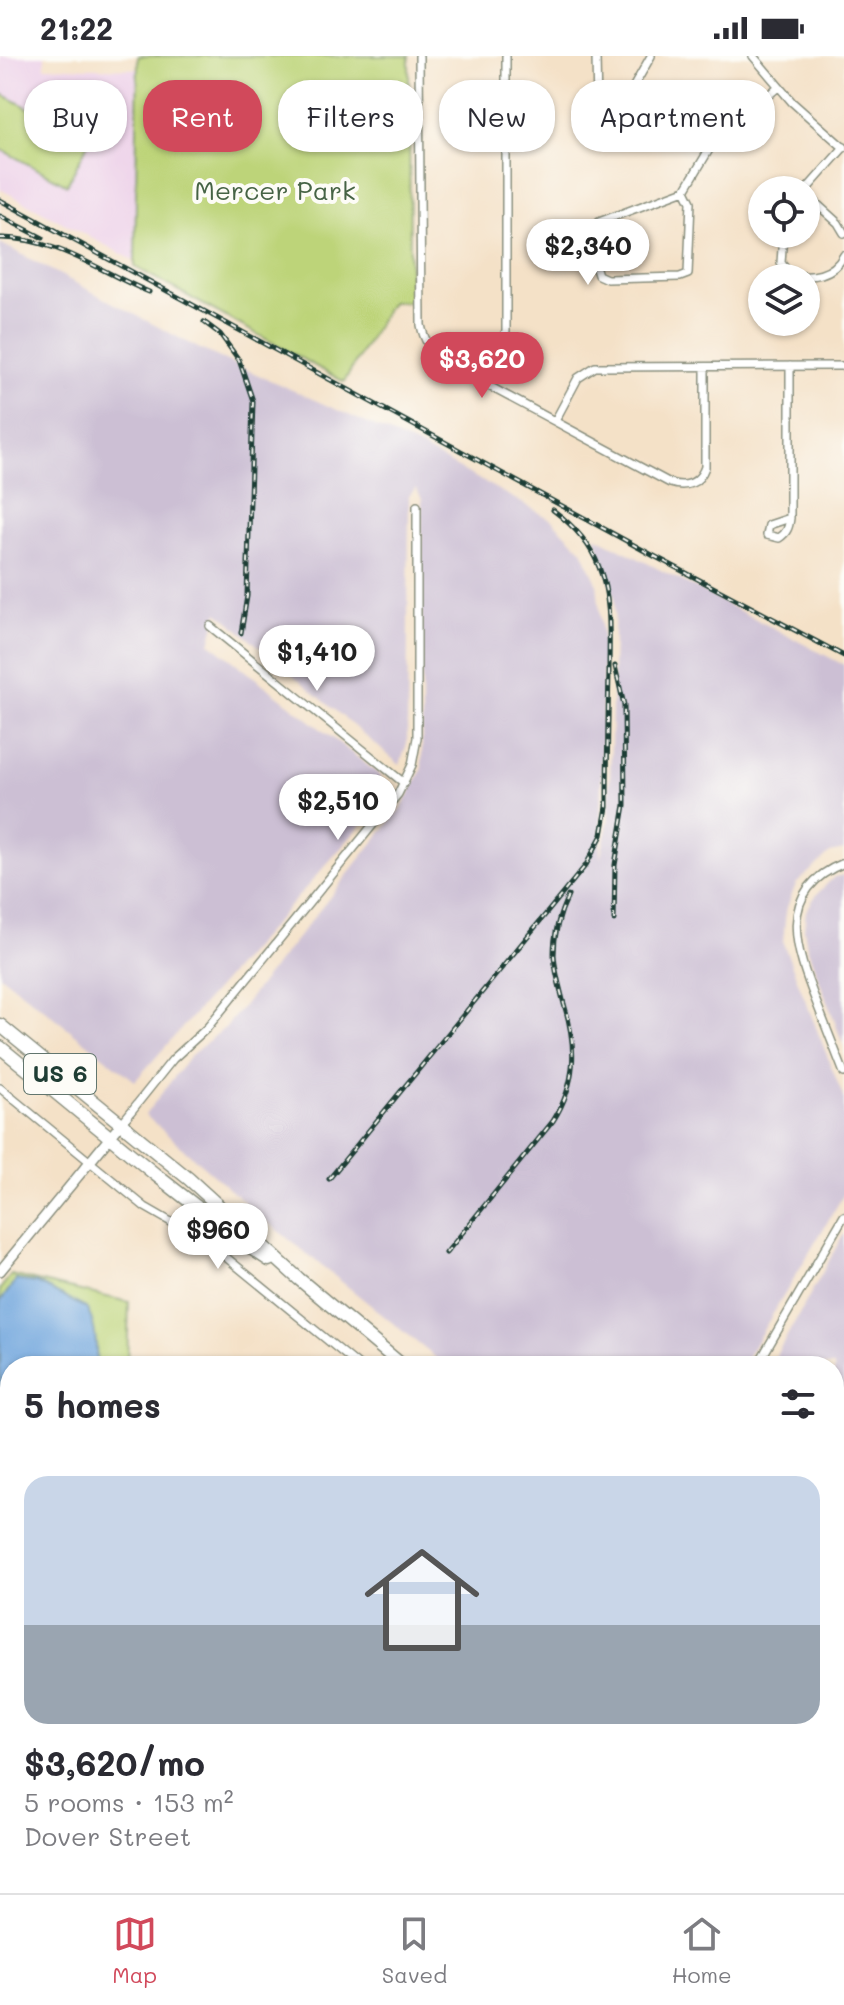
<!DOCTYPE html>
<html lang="en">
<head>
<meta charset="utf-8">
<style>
  body { margin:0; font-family:Mali,sans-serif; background:#f7f7f7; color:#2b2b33; height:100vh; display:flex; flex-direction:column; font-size:30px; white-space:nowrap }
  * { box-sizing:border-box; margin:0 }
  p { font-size:26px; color:#7c7c81 }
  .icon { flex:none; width:44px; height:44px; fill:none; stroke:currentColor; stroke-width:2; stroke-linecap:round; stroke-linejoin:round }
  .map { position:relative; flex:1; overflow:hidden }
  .drawer { position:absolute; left:0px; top:1300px; width:844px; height:538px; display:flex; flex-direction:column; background:#fff; border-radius:32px 32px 0 0; box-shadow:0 2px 6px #0004 }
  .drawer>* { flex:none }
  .top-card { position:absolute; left:24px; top:24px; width:796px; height:72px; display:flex; gap:16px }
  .buttons { position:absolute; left:748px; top:120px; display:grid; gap:16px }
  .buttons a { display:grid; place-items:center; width:72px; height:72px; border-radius:50%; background:#fff; box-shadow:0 2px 6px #0004; font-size:40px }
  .price { position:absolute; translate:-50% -68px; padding:0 18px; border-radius:28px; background:#fff; color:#222; font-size:26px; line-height:52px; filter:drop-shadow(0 2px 4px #0008) }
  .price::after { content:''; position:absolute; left:50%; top:48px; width:24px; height:18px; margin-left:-12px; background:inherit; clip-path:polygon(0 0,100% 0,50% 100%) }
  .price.current { background:#d1495b; color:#fff }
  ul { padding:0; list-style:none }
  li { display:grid; align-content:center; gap:16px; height:424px; padding:0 24px }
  li span { display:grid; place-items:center; height:248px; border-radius:24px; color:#555 }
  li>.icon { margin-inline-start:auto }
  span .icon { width:144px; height:144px; fill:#fffc; stroke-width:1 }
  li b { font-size:34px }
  h2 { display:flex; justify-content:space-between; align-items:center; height:96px; padding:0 24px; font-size:34px }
  .chip { padding:0 28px; border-radius:32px; background:#fff; box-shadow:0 2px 6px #0004; font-size:28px; line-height:72px }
  .chip.current { background:#d1495b; color:#fff }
  .status { display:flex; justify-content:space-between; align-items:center; height:56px; padding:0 40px; background:#fff; direction:ltr }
  .status svg { height:22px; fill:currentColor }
  .tabs { display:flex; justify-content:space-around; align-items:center; height:112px; border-top:2px solid #e1e1e2; background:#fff; font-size:22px; color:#7c7c81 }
  .tabs a { display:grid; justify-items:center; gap:4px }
  .tabs .current { color:#d1495b }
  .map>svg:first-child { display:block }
</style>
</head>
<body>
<div class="status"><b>21:22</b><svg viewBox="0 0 49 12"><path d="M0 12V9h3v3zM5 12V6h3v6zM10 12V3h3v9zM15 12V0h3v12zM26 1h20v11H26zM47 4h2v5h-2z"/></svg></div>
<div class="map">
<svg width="844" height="1837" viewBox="0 0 844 1837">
  <rect width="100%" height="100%" fill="#fdfcf7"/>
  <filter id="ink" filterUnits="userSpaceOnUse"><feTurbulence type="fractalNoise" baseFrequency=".0125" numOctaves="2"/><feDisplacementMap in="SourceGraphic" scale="16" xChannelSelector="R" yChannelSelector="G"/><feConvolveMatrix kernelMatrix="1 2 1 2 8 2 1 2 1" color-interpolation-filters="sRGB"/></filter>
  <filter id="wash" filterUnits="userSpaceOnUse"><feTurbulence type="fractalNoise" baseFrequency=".006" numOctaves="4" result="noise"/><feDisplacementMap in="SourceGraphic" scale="32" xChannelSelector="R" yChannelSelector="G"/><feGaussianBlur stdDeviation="1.8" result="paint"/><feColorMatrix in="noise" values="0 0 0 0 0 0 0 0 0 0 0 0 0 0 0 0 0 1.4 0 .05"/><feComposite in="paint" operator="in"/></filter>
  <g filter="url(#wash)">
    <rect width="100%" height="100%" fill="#f4e1c7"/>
    <!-- built -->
    <path fill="#edd1e9" d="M0,0h45v11l93,2 -3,192 -135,-72z"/>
    <!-- industrial -->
    <path fill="#ccbfd4" d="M0,187l200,106 216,96 135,74 31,31 15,33 6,62 -3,214 9,-39 6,-222 -20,-62 249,129v185l-14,3 -34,31 -10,26 -3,33 61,156v95l-102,172h-296l-181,-146 -120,-105 46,-60 35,-28 179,-224 17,-34v-270l-6,-11 -7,8 -2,247 -7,22 -182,-153 -8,31 170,132 6,22 -251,284 -135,-106z
      M844,819v172l-37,-100 -3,-18 2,-18 11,-17 17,-17z
      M844,1178v382l-10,-5v-245h-64z"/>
    <!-- green -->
    <path fill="#bdd479" stroke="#6e8856" stroke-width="2" d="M138,0h271l1,246h-19l-47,80 -209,-115z
      M0,37l90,47 -23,45 -67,-36z
      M11,1219l118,27 -2,64h-117v208l-10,-11v-91l6,-7 2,-45 -8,-8v-123z
      M0,1704l10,4v63l-10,-15z"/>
    <!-- water -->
    <path fill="#70a5dd" stroke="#487188" stroke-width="2" d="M16,1224l21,3 49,25c10,15 11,40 10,58h-86v31l-10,-6v-89z"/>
  </g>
  <g filter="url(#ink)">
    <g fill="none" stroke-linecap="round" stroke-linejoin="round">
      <defs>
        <path id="minor" d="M419,0l2,269c3,16 10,27 23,37l226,121c16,5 29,1 35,-16v-100
          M596,0l1,53 5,6 8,3 10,-7 31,-55
          M753,0l39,46 52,46
          M685,134l6,12 -3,72 -8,3 -73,2 -9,-4c-5,-13 -6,-40 1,-53z
          M685,134l28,-47 65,-56
          M806,134l38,-43
          M806,138l32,29 6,10
          M783,178l-2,29 9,11c21,5 43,2 54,-19
          M483,326l23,-51v-275
          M555,365l23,-43 17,-11 249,-1
          M790,462l-21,7 -2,10 12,3c8,-5 10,-11 11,-20v-152
          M210,570l194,157
          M844,807c-70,28 -48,88 -27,141 9,23 18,46 27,69
          M0,1032l145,119 66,38 148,121
          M121,1068l52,-65 34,-31 191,-234 14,-29 5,-27v-232
          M757,1310l87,-150
          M10,1824l-1,9 6,4
          M31,1828l14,9
          M345,1828v9
          M634,1828l1,9
          M16,1837l8,-3 3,-6
          M163,1837l1,-9
          M491,1837l1,-9
          M697,1837l1,-9"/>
        <path id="tertiary" d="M0,1215l121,-147"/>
        <path id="primary" d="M0,969l189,154 110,100 104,87
          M0,991l156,128 87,68 26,17
          M834,1574l10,6"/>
      </defs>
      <!-- minor casing -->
      <use href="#minor" stroke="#8a8f7e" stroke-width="10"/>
      <!-- tertiary casing -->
      <use href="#tertiary" stroke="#8a8f7e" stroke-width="12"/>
      <!-- primary casing -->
      <use href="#primary" stroke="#8a8f7e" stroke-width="15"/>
      <!-- minor -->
      <use href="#minor" stroke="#fff" stroke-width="7"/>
      <!-- tertiary -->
      <use href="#tertiary" stroke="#fff" stroke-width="9"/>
      <!-- primary -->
      <use href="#primary" stroke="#fff" stroke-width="12"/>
      <defs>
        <path id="rail" d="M0,144l654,356 190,100
          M0,160l43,22
          M0,182c54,-1 101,34 149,54
          M204,266l16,12 19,26 14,41 -6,195 -6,37
          M614,864l1,-55 10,-60 -1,-100 -9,-39
          M329,1123l257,-314 16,-30 5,-28c0,-45 1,-91 2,-136 0,-35 3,-71 -10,-104 -9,-24 -26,-42 -46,-57
          M446,1197l107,-132c24,-38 24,-75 11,-117 -4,-16 -9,-32 -10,-49 0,-20 5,-41 14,-59"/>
      </defs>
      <!-- rail casing -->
      <use href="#rail" stroke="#1f3d34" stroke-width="5"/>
      <!-- rail -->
      <use href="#rail" stroke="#fdfcf7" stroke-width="2" stroke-dasharray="6" stroke-linecap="butt"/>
    </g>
  </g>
  <g text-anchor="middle" stroke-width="8" stroke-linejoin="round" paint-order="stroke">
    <!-- shield labels -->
    <rect fill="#fdfcf7" stroke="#62766e" stroke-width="2" x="24" y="998" width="72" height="40" rx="6"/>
    <g font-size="24" font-weight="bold" fill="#1f3d34">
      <text x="60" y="1026">US 6</text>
    </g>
    <!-- park labels -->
    <g font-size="26" fill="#466345" stroke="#fdfcf7">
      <text x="275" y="144">Mercer Park</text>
    </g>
  </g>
</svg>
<div class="buttons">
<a><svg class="icon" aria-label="locate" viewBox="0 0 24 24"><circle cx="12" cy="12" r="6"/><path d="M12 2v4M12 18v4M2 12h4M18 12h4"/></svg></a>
<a><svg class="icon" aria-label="layers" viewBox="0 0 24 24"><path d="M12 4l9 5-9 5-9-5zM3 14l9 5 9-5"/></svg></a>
</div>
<b class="price" style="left:588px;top:231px">$2,340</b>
<b class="price current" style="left:482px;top:344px">$3,620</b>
<b class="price" style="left:317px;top:637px">$1,410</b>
<b class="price" style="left:338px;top:786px">$2,510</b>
<b class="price" style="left:218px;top:1215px">$960</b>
<div class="top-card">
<a class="chip">Buy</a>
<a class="chip current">Rent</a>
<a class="chip">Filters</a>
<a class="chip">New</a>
<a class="chip">Apartment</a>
</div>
<section class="drawer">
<h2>5 homes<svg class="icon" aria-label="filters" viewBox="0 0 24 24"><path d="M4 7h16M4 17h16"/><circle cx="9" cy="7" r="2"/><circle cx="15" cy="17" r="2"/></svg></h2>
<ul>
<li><span style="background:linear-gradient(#c9d6e8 60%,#9aa5b1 0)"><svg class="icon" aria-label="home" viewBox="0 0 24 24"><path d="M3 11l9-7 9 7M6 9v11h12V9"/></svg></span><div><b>$3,620/mo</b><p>5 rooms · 153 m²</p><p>Dover Street</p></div></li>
</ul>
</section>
</div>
<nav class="tabs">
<a class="current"><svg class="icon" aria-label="map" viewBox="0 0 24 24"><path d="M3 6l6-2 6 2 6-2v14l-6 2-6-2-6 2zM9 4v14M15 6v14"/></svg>Map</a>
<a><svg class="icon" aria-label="saved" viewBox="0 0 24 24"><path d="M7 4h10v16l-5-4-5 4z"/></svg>Saved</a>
<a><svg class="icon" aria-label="home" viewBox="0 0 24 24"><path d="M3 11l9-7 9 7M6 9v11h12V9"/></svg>Home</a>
</nav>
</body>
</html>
